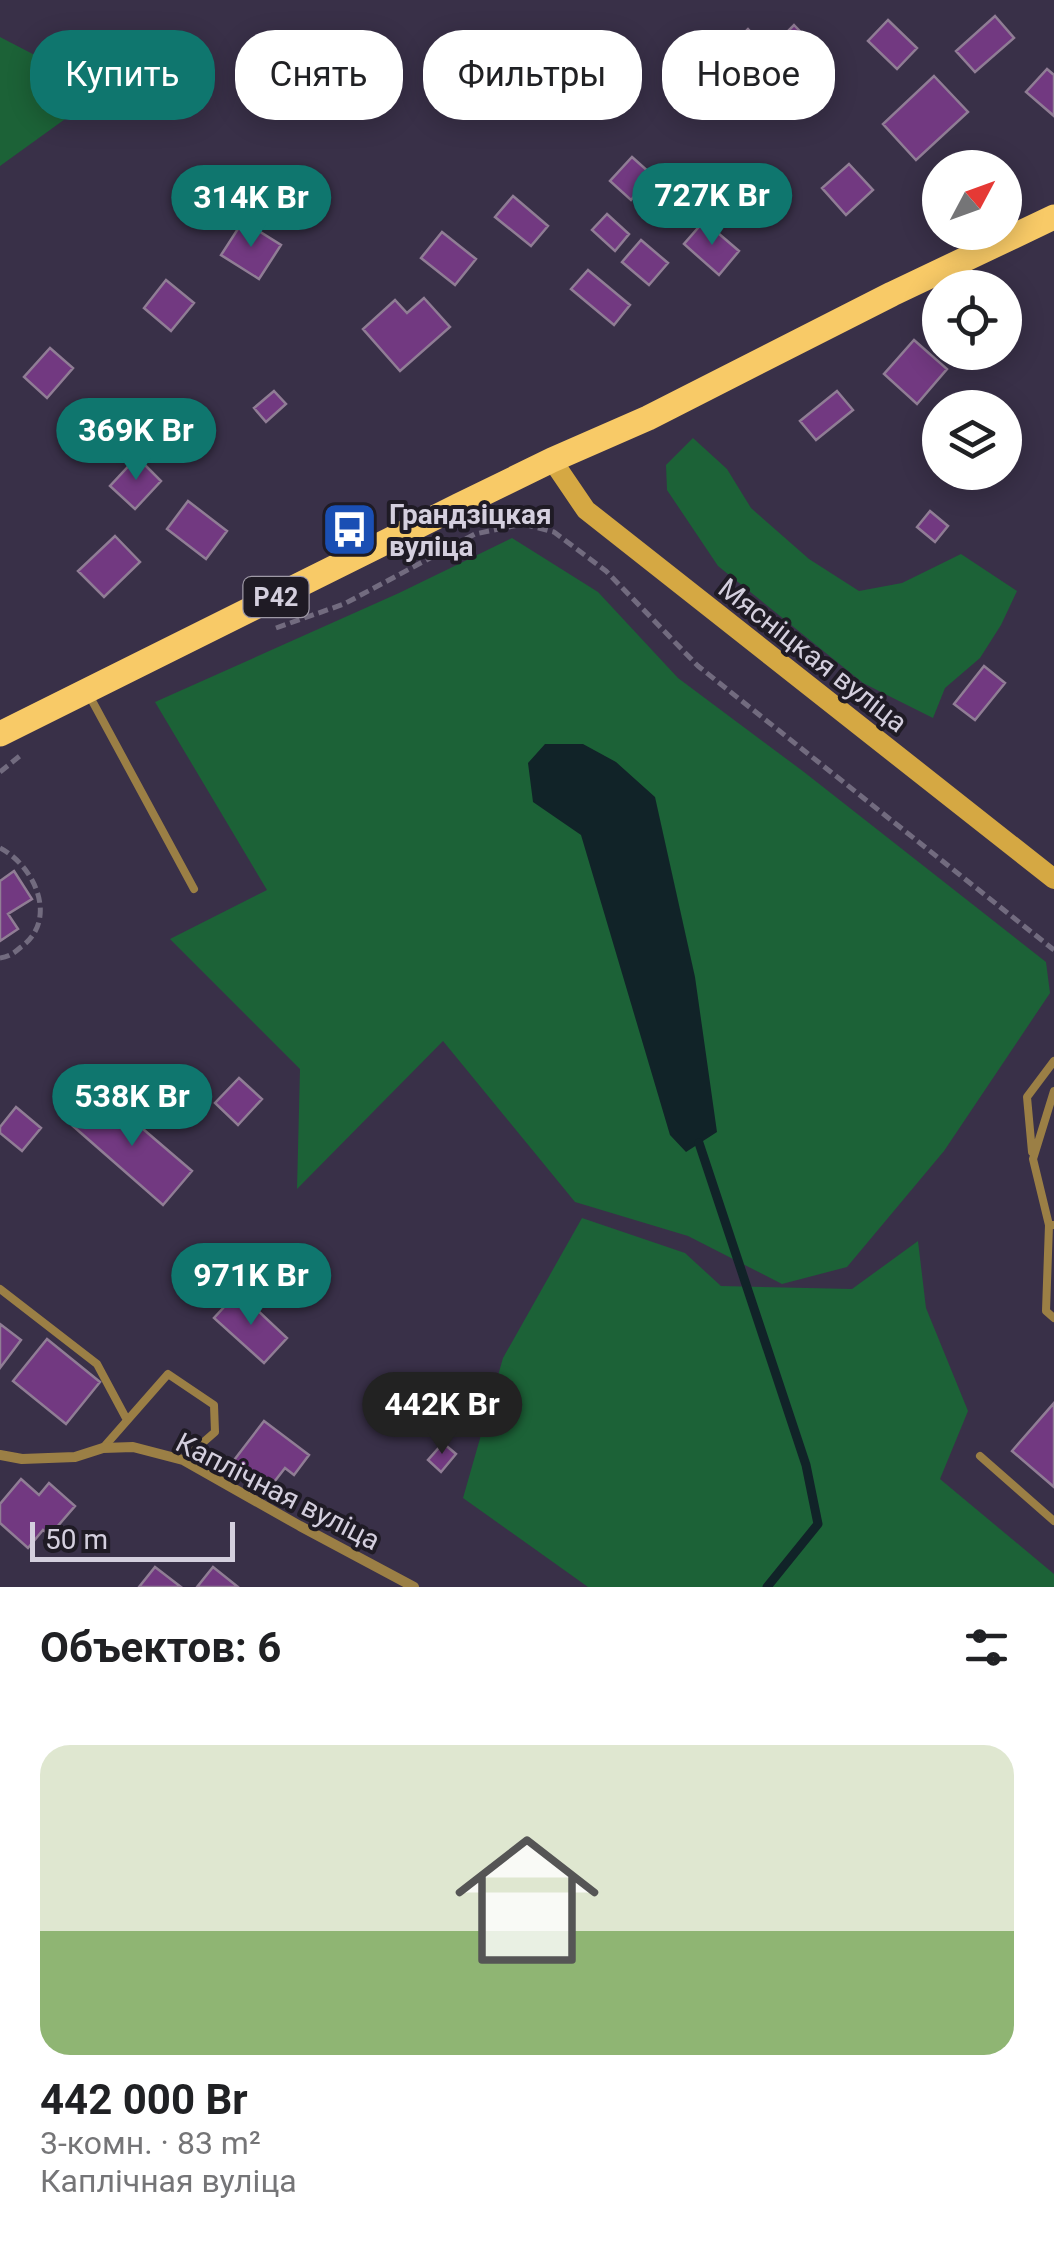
<!DOCTYPE html>
<html lang="ru">
<head>
<meta charset="utf-8">
<style>
  body { margin:0; font-family:Roboto,sans-serif; background:#f6f6f6; color:#202124; height:100vh; display:flex; flex-direction:column; font-size:38px; white-space:nowrap }
  * { box-sizing:border-box; margin:0 }
  p { font-size:32px; color:#757577 }
  .icon { flex:none; width:55px; height:55px; fill:none; stroke:currentColor; stroke-width:2; stroke-linecap:round; stroke-linejoin:round }
  .map { position:relative; height:1587px; overflow:hidden }
  .sheet { display:flex; flex-direction:column; background:#fff; flex:1 }
  .sheet>* { flex:none }
  .hud { position:absolute; left:30px; top:30px; width:995px; height:90px; display:flex; gap:20px }
  .needle { width:65px; rotate:49deg }
  .fabs { position:absolute; left:922px; top:150px; display:grid; gap:20px }
  .fabs a { display:grid; place-items:center; width:100px; height:100px; border-radius:50%; background:#fff; box-shadow:0 5px 25px #0003; font-size:50px }
  .scale { position:absolute; left:30px; bottom:25px; width:205px; box-sizing:border-box; padding-left:10px; border:5px solid #d4cfde; border-top:0; font-size:28px; line-height:35px; white-space:nowrap; color:#d4cfde; -webkit-text-stroke:8px #1f1b25; paint-order:stroke }
  .price { position:absolute; translate:-50% -85px; padding:0 22px; border-radius:35px; background:#0f766e; color:#fff; font-size:32px; line-height:65px; filter:drop-shadow(0 2px 5px #0008) }
  .price::after { content:''; position:absolute; left:50%; top:60px; width:30px; height:22px; margin-left:-15px; background:inherit; clip-path:polygon(0 0,100% 0,50% 100%) }
  .price.selected { background:#222; color:#fff }
  ul { padding:0; list-style:none }
  li { display:grid; align-content:center; gap:20px; height:530px; padding:0 40px }
  li span { display:grid; place-items:center; height:310px; border-radius:30px; color:#555 }
  li>.icon { margin-inline-start:auto }
  span .icon { width:180px; height:180px; fill:#fffc; stroke-width:1 }
  li b { font-size:42px }
  h2 { display:flex; justify-content:space-between; align-items:center; height:120px; padding:0 40px; font-size:42px }
  .pill { padding:0 35px; border-radius:40px; background:#fff; box-shadow:0 5px 25px #0003; font-size:35px; line-height:90px }
  .pill.selected { background:#0f766e; color:#fff }
  .map>svg:first-child { display:block }
</style>
</head>
<body>
<div class="map">
<svg width="1054" height="1587" viewBox="0 0 1054 1587">
  <rect width="100%" height="100%" fill="#393048"/>
  <!-- green -->
  <path fill="#1c6237" d="M0,37l104,54 -104,75z
    M693,438l34,31 24,39 58,51 50,32 43,-8 59,-29 56,37 -16,34 -21,33 -35,30 -12,30 -70,-35 -145,-117 -51,-76 -1,-25z
    M512,538l86,54 80,86 126,94 242,190 4,31 -106,158 -97,116 -65,17 -94,-48 -113,-34 -132,-161 -146,148 3,-120 -130,-130 97,-49 -112,-188 244,-109z
    M582,1218l103,35 36,33 131,3 66,-48 8,67 42,103 -28,68 114,95v13h-466l-125,-89 40,-140z"/>
  <!-- water -->
  <path fill="#112328" d="M545,744h38l33,18 39,35 40,180 22,155 -31,20 -16,-17 -89,-300 -48,-33 -5,-39z"/>
  <g fill="none" stroke-linecap="round" stroke-linejoin="round">
    <!-- stream -->
    <path stroke="#112328" stroke-width="9" d="M699,1143l107,322 12,59 -51,63"/>
  </g>
  <!-- building -->
  <path fill="#723981" stroke="#907d95" stroke-width="2.5" d="M995,16l19,22 -39,34 -19,-21z
    M888,20l29,28 -20,21 -29,-28z
    M794,25l29,30 -18,18 -29,-30z
    M748,29l30,31 -20,19 -29,-31z
    M1047,69l7,6v41l-28,-24z
    M934,76l34,36 -52,48 -33,-36z
    M632,157l36,32 -16,18 -15,-14 -6,7 -21,-19z
    M849,164l24,26 -27,25 -24,-27z
    M513,196l35,30 -17,20 -36,-29z
    M607,214l22,20 -14,17 -23,-21z
    M243,221l38,24 -22,34 -38,-24z
    M704,221l35,30 -20,24 -35,-31z
    M442,232l34,27 -21,26 -34,-27z
    M641,240l27,23 -19,22 -27,-23z
    M588,270l42,35 -16,20 -43,-36z
    M166,280l28,23 -23,28 -27,-23z
    M424,298l26,29 -50,44 -37,-42 32,-29 12,13z
    M914,340l33,29 -30,35 -33,-30z
    M50,348l23,20 -26,30 -23,-21z
    M274,391l12,13 -20,18 -12,-14z
    M837,391l16,19 -37,30 -16,-19z
    M137,457l24,24 -26,28 -25,-23z
    M188,501l39,30 -21,28 -39,-30z
    M930,511l18,15 -13,16 -18,-15z
    M115,536l25,26 -36,35 -26,-26z
    M984,666l21,17 -30,37 -21,-16z
    M14,871l18,28 -24,15 10,15 -18,12v-60z
    M239,1078l23,21 -24,26 -23,-22z
    M101,1093l91,78 -29,34 -90,-79z
    M16,1107l25,21 -19,23 -22,-18v-6z
    M238,1292l49,46 -23,25 -50,-45z
    M0,1324l21,16 -21,28z
    M47,1339l53,43 -34,42 -53,-43z
    M1054,1403v84l-42,-36z
    M264,1421l45,34 -15,20 -9,-7 -21,27 -36,-27z
    M443,1443l13,11 -15,18 -13,-12z
    M21,1479l18,16 10,-12 26,23 -25,29 -7,-5 -15,18 -28,-25v-19z
    M155,1567l26,20h-42z
    M213,1567l25,20h-41z"/>
  <g fill="none" stroke-linecap="round" stroke-linejoin="round">
    <!-- path -->
    <path stroke="#726b7f" stroke-width="5" stroke-dasharray="10 5" stroke-linecap="butt" d="M276,628l68,-24 131,-70 48,-10 31,8 52,39 92,95 356,284
      M0,772l21,-17
      M0,848c35,18 59,72 21,99 -7,6 -12,10 -21,11"/>
    <!-- service -->
    <path stroke="#9b7f45" stroke-width="8" d="M89,695l105,194
      M1054,1091l-21,68 16,66h5
      M1032,1152l-5,-55 27,-36
      M1049,1225l-3,86 8,7
      M0,1289l97,75 30,56
      M103,1448l65,-74 46,31 1,27 -32,28
      M980,1456l74,65"/>
    <!-- minor -->
    <path stroke="#9b7f45" stroke-width="10" d="M0,1455l22,4 53,-2 28,-9 30,-1 50,13 117,66 114,61"/>
    <!-- secondary -->
    <path stroke="#d5a843" stroke-width="20" d="M552,460l34,50 468,369"/>
    <!-- primary -->
    <path stroke="#f8ca67" stroke-width="25" d="M0,734l460,-229 92,-45 96,-42 244,-124 162,-77"/>
  </g>
  <!-- icons -->
  <defs>
    <symbol id="bus-square" viewBox="-11 -11 22 22"><rect x="-9" y="-9" width="18" height="18" rx="4" fill="#1a4fb4" stroke="#1f1b25"/><path d="M-5-6H5V4H4V6H2V4H-2V6H-4V4H-5ZM-3.5-4V0h7V-4ZM-3.5 1.2v1.5H-2V1.2ZM2 1.2v1.5H3.5V1.2Z" fill="#fff"/></symbol>
  </defs>
  <g fill-rule="evenodd">
    <use href="#bus-square" x="318" y="498" width="63" height="63"/>
  </g>
  <g text-anchor="middle" stroke-width="8" stroke-linejoin="round" paint-order="stroke">
    <!-- shield labels -->
    <rect fill="#1f1b25" stroke="#9e99a6" stroke-width="2.5" x="243.5" y="577" width="65" height="40" rx="8"/>
    <g font-size="25" font-weight="bold" fill="#d4cfde">
      <text x="276" y="606">Р42</text>
    </g>
    <!-- poi labels -->
    <g font-size="28" font-weight="bold" fill="#d4cfde" stroke="#1f1b25" text-anchor="start">
      <text x="389" y="524">Грандзіцкая<tspan x="389" dy="32">вуліца</tspan></text>
    </g>
    <!-- street labels -->
    <g font-size="28" fill="#d4cfde" stroke="#1f1b25">
      <text transform="translate(813 655) rotate(38)" y="10">Мясніцкая вуліца</text>
      <text transform="translate(278 1491) rotate(27)" y="10">Каплічная вуліца</text>
    </g>
  </g>
</svg>
<div class="fabs">
<a><svg class="needle" viewBox="-14 -14 28 28"><path d="M0-13l5 13h-10z" fill="#e53935"/><path d="M0 13l5-13h-10z" fill="#757577"/></svg></a>
<a><svg class="icon" aria-label="locate" viewBox="0 0 24 24"><circle cx="12" cy="12" r="6"/><path d="M12 2v4M12 18v4M2 12h4M18 12h4"/></svg></a>
<a><svg class="icon" aria-label="layers" viewBox="0 0 24 24"><path d="M12 4l9 5-9 5-9-5zM3 14l9 5 9-5"/></svg></a>
</div>
<div class="scale">50 m</div>
<b class="price" style="left:712px;top:248px">727K Br</b>
<b class="price" style="left:251px;top:250px">314K Br</b>
<b class="price" style="left:136px;top:483px">369K Br</b>
<b class="price" style="left:132px;top:1149px">538K Br</b>
<b class="price" style="left:251px;top:1328px">971K Br</b>
<b class="price selected" style="left:442px;top:1457px">442K Br</b>
<div class="hud">
<a class="pill selected">Купить</a>
<a class="pill">Снять</a>
<a class="pill">Фильтры</a>
<a class="pill">Новое</a>
</div>
</div>
<section class="sheet">
<h2>Объектов: 6<svg class="icon" aria-label="filters" viewBox="0 0 24 24"><path d="M4 7h16M4 17h16"/><circle cx="9" cy="7" r="2"/><circle cx="15" cy="17" r="2"/></svg></h2>
<ul>
<li><span style="background:linear-gradient(#dfe7d0 60%,#8fb573 0)"><svg class="icon" aria-label="home" viewBox="0 0 24 24"><path d="M3 11l9-7 9 7M6 9v11h12V9"/></svg></span><div><b>442 000 Br</b><p>3-комн. · 83 m²</p><p>Каплічная вуліца</p></div></li>
</ul>
</section>
</body>
</html>
